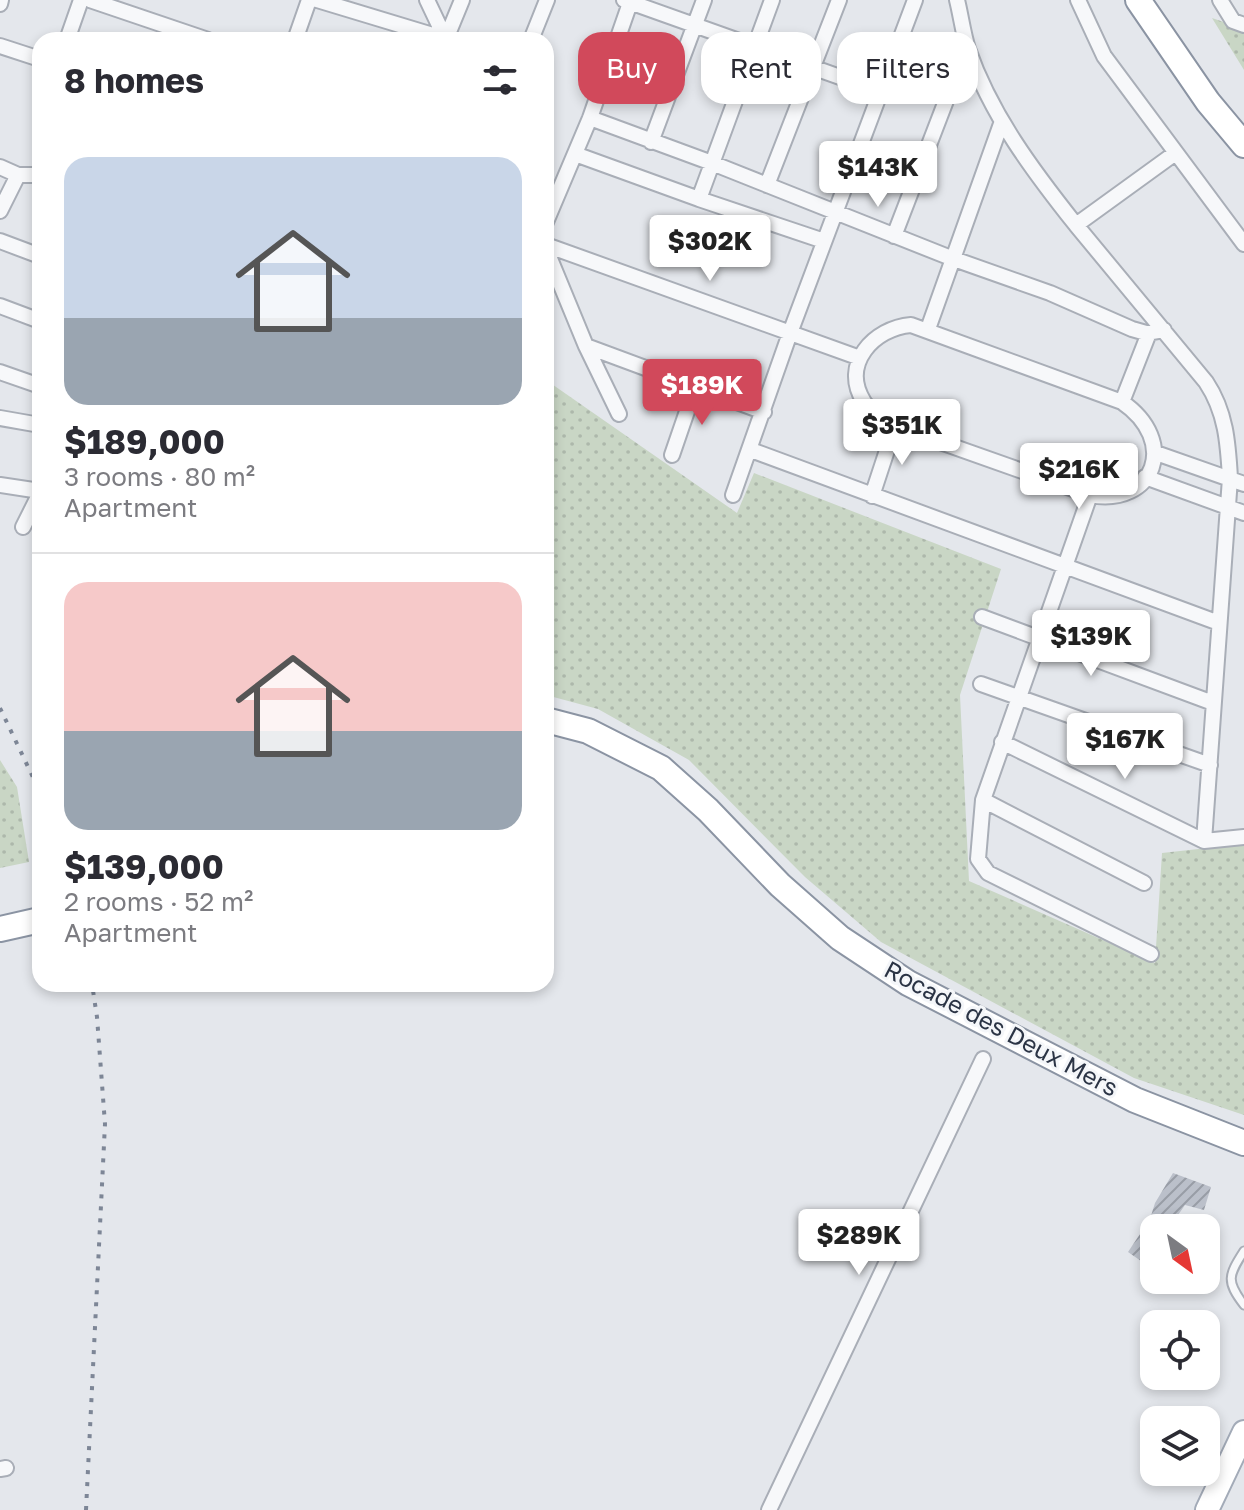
<!DOCTYPE html>
<html lang="en">
<head>
<meta charset="utf-8">
<style>
  body { margin:0; font-family:"Golos Text",sans-serif; background:#f7f7f7; color:#2b2b33; height:100vh; display:flex; flex-direction:column; font-size:30px; white-space:nowrap }
  * { box-sizing:border-box; margin:0 }
  p { font-size:26px; color:#7c7c81 }
  .icon { flex:none; width:44px; height:44px; fill:none; stroke:currentColor; stroke-width:2; stroke-linecap:round; stroke-linejoin:round }
  .map { position:relative; flex:1; overflow:hidden }
  .sheet { position:absolute; left:32px; top:32px; width:522px; height:960px; display:flex; flex-direction:column; background:#fff; border-radius:24px; box-shadow:0 4px 12px #0003 }
  .sheet>* { flex:none }
  .guide { position:absolute; left:578px; top:32px; width:546px; height:72px; display:flex; gap:16px }
  .needle { width:52px; rotate:147deg }
  .fabs { position:absolute; left:1140px; top:1214px; display:grid; gap:16px }
  .fabs a { display:grid; place-items:center; width:80px; height:80px; border-radius:16px; background:#fff; box-shadow:0 4px 12px #0003; font-size:40px }
  .price { position:absolute; translate:-50% -68px; padding:0 18px; border-radius:8px; background:#fff; color:#222; font-size:26px; line-height:52px; filter:drop-shadow(0 2px 4px #0008) }
  .price::after { content:''; position:absolute; left:50%; top:48px; width:24px; height:18px; margin-left:-12px; background:inherit; clip-path:polygon(0 0,100% 0,50% 100%) }
  .price.on { background:#d1495b; color:#fff }
  ul { padding:0; list-style:none }
  li { display:grid; align-content:center; gap:16px; height:424px; padding:0 32px }
  li+li { border-top:2px solid #e1e1e2 }
  li span { display:grid; place-items:center; height:248px; border-radius:24px; color:#555 }
  li>.icon { margin-inline-start:auto }
  span .icon { width:144px; height:144px; fill:#fffc; stroke-width:1 }
  li b { font-size:34px }
  h2 { display:flex; justify-content:space-between; align-items:center; height:96px; padding:0 32px; font-size:34px }
  .tag { padding:0 28px; border-radius:24px; background:#fff; box-shadow:0 4px 12px #0003; font-size:28px; line-height:72px }
  .tag.on { background:#d1495b; color:#fff }
  .map>svg:first-child { display:block }
</style>
</head>
<body>
<div class="map">
<svg width="1244" height="1510" viewBox="0 0 1244 1510">
  <defs>
    <pattern id="grass-dots" width="8" height="8" patternUnits="userSpaceOnUse" patternTransform="scale(2)"><rect width="8" height="8" fill="#c9d6c5"/><path d="M2 2h.1M6 6h.1" fill="none" stroke="#adb8ab" stroke-width="1.8" stroke-linecap="round"/></pattern>
    <pattern id="building-hatch" width="6" height="6" patternUnits="userSpaceOnUse" patternTransform="scale(2)"><rect width="6" height="6" fill="#bbc0ca"/><path d="M-1 1l2-2M0 6l6-6M5 7l2-2" fill="none" stroke="#989da6"/></pattern>
  </defs>
  <rect width="100%" height="100%" fill="#e4e7ec"/>
  <!-- grass -->
  <path fill="url(#grass-dots)" d="M1212,18l32,11v41z
    M546,380l191,133 17,-40 247,96 -41,126 9,186 186,82 7,-110 82,-9v271l-110,-37 -253,-136 -76,-65 -116,-117 -91,-51 -52,-14z
    M0,760l17,27 12,75 -29,6z"/>
  <!-- building -->
  <path fill="url(#building-hatch)" d="M1173,1173l38,14 -7,23 -19,-5 -16,23h-15v42l-26,-18 22,-33 5,-16z"/>
  <g fill="none" stroke-linecap="round" stroke-linejoin="round">
    <defs>
      <path id="service" d="M1244,1251c-16,25 -18,30 0,54"/>
      <path id="minor" d="M90,0l118,40
        M317,0l129,39 16,-39
        M427,0l19,40
        M624,0l258,92
        M957,0c4,16 6,33 11,49 23,66 65,122 108,176l98,-71
        M1078,0l26,56 140,188
        M1220,0l13,21 11,4
        M0,4l1,-4
        M67,40l14,-40
        M295,40l14,-40
        M531,40l16,-40
        M0,46l40,13
        M590,118l122,45 239,95 99,35 82,36 14,4 18,-3
        M651,142l53,-142
        M575,154l124,45 73,-199
        M0,167l18,8h22
        M767,185l72,-185
        M699,199l125,42
        M0,211l18,-36
        M546,222l44,-104 41,-118
        M1076,225l130,157c20,30 22,61 24,96l-26,363
        M894,236l73,-190
        M0,241l40,15
        M546,245l314,113
        M546,249l40,97 33,68
        M0,306l40,15
        M911,325l211,77c57,39 33,105 -32,93l-195,-69c-10,-7 -24,-13 -31,-24 -24,-38 10,-74 47,-77z
        M928,329l74,-208
        M586,346l178,66
        M0,372l40,14
        M1122,402l27,-69
        M0,418l40,7
        M751,450l468,173
        M1156,453l88,31
        M672,455l24,-70
        M1145,477l99,36
        M0,485l40,6
        M733,495l57,-162 125,-333
        M1090,495l-107,305 -5,59 10,14 163,81
        M872,496l23,-70
        M23,527l17,-34
        M982,617l231,86
        M981,684l229,81
        M1002,742l202,99 40,-4
        M983,800l161,83
        M0,1469l6,-1
        M769,1510l214,-451"/>
      <path id="primary" d="M1207,1510l37,-78"/>
      <path id="trunk" d="M1138,0l70,102 36,43
        M546,720l42,11 73,37 47,42 72,75 60,53 68,45 227,117 109,43
        M0,929l40,-9"/>
    </defs>
    <!-- service casing -->
    <use href="#service" stroke="#a9aeb7" stroke-width="11"/>
    <!-- minor casing -->
    <use href="#minor" stroke="#a9aeb7" stroke-width="18"/>
    <!-- primary casing -->
    <use href="#primary" stroke="#a3abb8" stroke-width="26"/>
    <!-- trunk casing -->
    <use href="#trunk" stroke="#8b94a3" stroke-width="28"/>
    <!-- service -->
    <use href="#service" stroke="#f7f8fa" stroke-width="7"/>
    <!-- minor -->
    <use href="#minor" stroke="#f7f8fa" stroke-width="14"/>
    <!-- primary -->
    <use href="#primary" stroke="#fff" stroke-width="22"/>
    <!-- trunk -->
    <use href="#trunk" stroke="#fff" stroke-width="24"/>
    <!-- rail -->
    <path stroke="#7d8696" stroke-width="4" stroke-dasharray="4 8" stroke-linecap="butt" d="M0,708l40,84
      M86,1510l19,-386 -8,-107 -5,-33"/>
  </g>
  <g text-anchor="middle" stroke-width="6" stroke-linejoin="round" paint-order="stroke">
    <!-- street labels -->
    <g font-size="24" fill="#2b3445" stroke="#f4f6f9">
      <text transform="translate(1001 1029) rotate(28)" y="8">Rocade des Deux Mers</text>
    </g>
  </g>
</svg>
<div class="fabs">
<a><svg class="needle" viewBox="-14 -14 28 28"><path d="M0-13l5 13h-10z" fill="#e53935"/><path d="M0 13l5-13h-10z" fill="#7c7c81"/></svg></a>
<a><svg class="icon" aria-label="locate" viewBox="0 0 24 24"><circle cx="12" cy="12" r="6"/><path d="M12 2v4M12 18v4M2 12h4M18 12h4"/></svg></a>
<a><svg class="icon" aria-label="layers" viewBox="0 0 24 24"><path d="M12 4l9 5-9 5-9-5zM3 14l9 5 9-5"/></svg></a>
</div>
<b class="price" style="left:878px;top:209px">$143K</b>
<b class="price" style="left:710px;top:283px">$302K</b>
<b class="price on" style="left:702px;top:427px">$189K</b>
<b class="price" style="left:902px;top:467px">$351K</b>
<b class="price" style="left:1079px;top:511px">$216K</b>
<b class="price" style="left:1091px;top:678px">$139K</b>
<b class="price" style="left:1125px;top:781px">$167K</b>
<b class="price" style="left:859px;top:1277px">$289K</b>
<div class="guide">
<a class="tag on">Buy</a>
<a class="tag">Rent</a>
<a class="tag">Filters</a>
</div>
<section class="sheet">
<h2>8 homes<svg class="icon" aria-label="filters" viewBox="0 0 24 24"><path d="M4 7h16M4 17h16"/><circle cx="9" cy="7" r="2"/><circle cx="15" cy="17" r="2"/></svg></h2>
<ul>
<li><span style="background:linear-gradient(#c9d6e8 65%,#9aa5b1 0)"><svg class="icon" aria-label="home" viewBox="0 0 24 24"><path d="M3 11l9-7 9 7M6 9v11h12V9"/></svg></span><div><b>$189,000</b><p>3 rooms · 80 m²</p><p>Apartment</p></div></li>
<li><span style="background:linear-gradient(#f6c9c9 60%,#9aa5b1 0)"><svg class="icon" aria-label="home" viewBox="0 0 24 24"><path d="M3 11l9-7 9 7M6 9v11h12V9"/></svg></span><div><b>$139,000</b><p>2 rooms · 52 m²</p><p>Apartment</p></div></li>
</ul>
</section>
</div>
</body>
</html>
